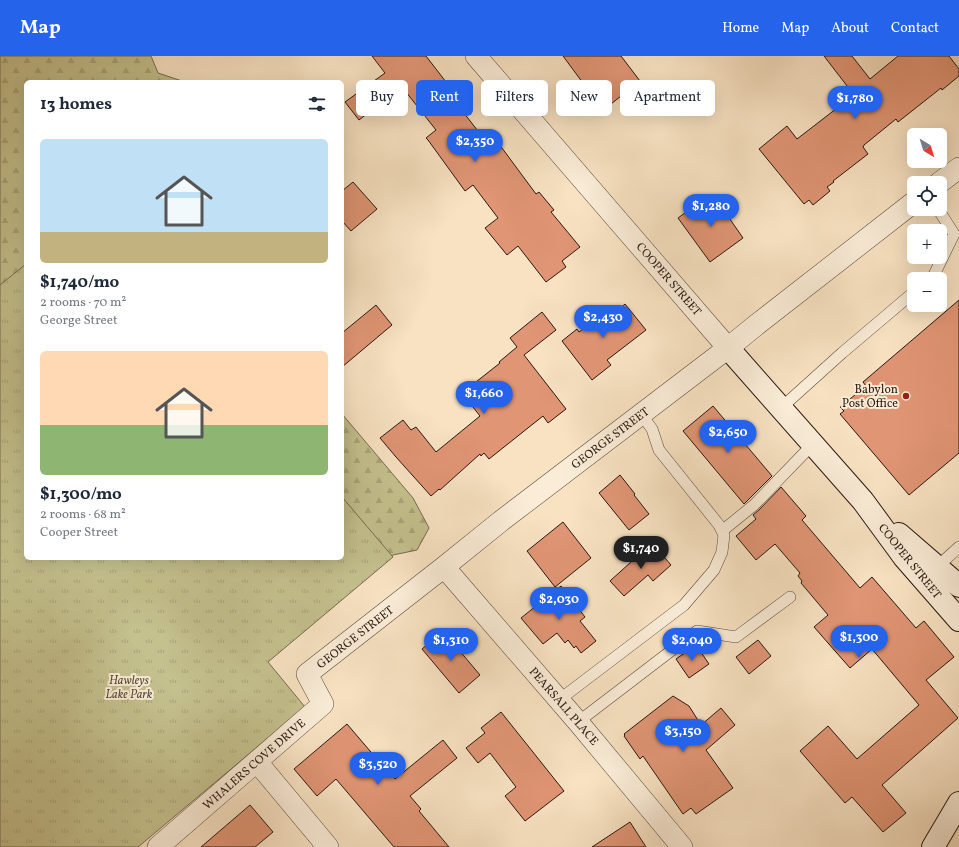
<!DOCTYPE html>
<html lang="en">
<head>
<meta charset="utf-8">
<style>
  body { margin:0; font-family:Vollkorn,serif; background:#f2f2f3; color:#1f2937; height:100vh; display:flex; flex-direction:column; font-size:15px; white-space:nowrap }
  * { box-sizing:border-box; margin:0 }
  p { font-size:13px; color:#747a83 }
  .icon { flex:none; width:22px; height:22px; fill:none; stroke:currentColor; stroke-width:2; stroke-linecap:round; stroke-linejoin:round }
  .map { position:relative; flex:1; overflow:hidden }
  .side { position:absolute; left:24px; top:24px; width:320px; height:480px; display:flex; flex-direction:column; background:#fff; border-radius:6px; box-shadow:0 4px 16px #0002 }
  .side>* { flex:none }
  .banner { position:absolute; left:356px; top:24px; width:380px; height:36px; display:flex; gap:8px }
  .needle { width:26px; rotate:142deg }
  .buttons { position:absolute; left:907px; top:72px; display:grid; gap:8px }
  .buttons a { display:grid; place-items:center; width:40px; height:40px; border-radius:6px; background:#fff; box-shadow:0 4px 16px #0002; font-size:20px }
  .price { position:absolute; translate:-50% -34px; padding:0 9px; border-radius:14px; background:#2563eb; color:#fff; font-size:13px; line-height:26px; filter:drop-shadow(0 1px 2px #0008) }
  .price::after { content:''; position:absolute; left:50%; top:24px; width:12px; height:9px; margin-left:-6px; background:inherit; clip-path:polygon(0 0,100% 0,50% 100%) }
  .price.on { background:#222; color:#fff }
  ul { padding:0; list-style:none }
  li { display:grid; align-content:center; gap:8px; height:212px; padding:0 16px }
  li span { display:grid; place-items:center; height:124px; border-radius:6px; color:#555 }
  li>.icon { margin-inline-start:auto }
  span .icon { width:72px; height:72px; fill:#fffc; stroke-width:1 }
  li b { font-size:17px }
  h2 { display:flex; justify-content:space-between; align-items:center; height:48px; padding:0 16px; font-size:17px }
  .tag { padding:0 14px; border-radius:6px; background:#fff; box-shadow:0 4px 16px #0002; font-size:14px; line-height:36px }
  .tag.on { background:#2563eb; color:#fff }
  header { display:flex; align-items:center; gap:24px; box-sizing:border-box; height:56px; padding:0 20px; background:#2563eb; color:#fff }
  header strong { font-size:19px }
  nav { display:flex; gap:22px; margin-inline-start:auto; font-size:14px }
  .map>svg:first-child { display:block }
</style>
</head>
<body>
<header>
<strong>Map</strong>
<nav><a>Home</a><a>Map</a><a>About</a><a>Contact</a></nav>
</header>
<div class="map">
<svg width="959" height="791" viewBox="0 0 959 791">
  <defs>
    <pattern id="forest-firs" width="22" height="20" patternUnits="userSpaceOnUse"><rect width="22" height="20" fill="#c4c18e"/><path d="M5 1l3.5 6h-7zM16 11l3.5 6h-7z" fill="#a8a579"/></pattern>
    <pattern id="park-tufts" width="24" height="20" patternUnits="userSpaceOnUse"><rect width="24" height="20" fill="#c4c18e"/><path d="M3 7l-1-3M5 7V3M7 7l1-3M15 17l-1-3M17 17v-4M19 17l1-3" fill="none" stroke="#a8a579"/></pattern>
  </defs>
  <rect width="100%" height="100%" fill="#f8e2c2"/>
  <filter id="stains"><feTurbulence type="fractalNoise" baseFrequency=".005" numOctaves="4"/><feColorMatrix values="0 0 0 0 .2 0 0 0 0 .09 0 0 0 0 .02 0 0 0 .5 -.17"/></filter>
  <radialGradient id="worn" r=".72"><stop offset=".6" stop-color="#630" stop-opacity="0"/><stop offset="1" stop-color="#630" stop-opacity=".3"/></radialGradient>
  <!-- forest -->
  <path fill="url(#forest-firs)" stroke="#766c50" d="M0,0h151l7,17 27,9h-159v476l-26,89z
    M342,358l71,84 16,30 -12,22 -43,9 -32,-21z"/>
  <!-- park -->
  <path fill="url(#park-tufts)" stroke="#766c50" d="M26,208v294h316v-61l51,60 -125,105 37,45 -167,140h-138v-562z"/>
  <!-- building -->
  <path fill="#e09574" stroke="#281811" d="M372,0h54l20,26 -4,3 50,64 7,-5 37,50 3,-2 15,18 -3,2 29,35 -18,14 4,6 -20,15 -28,-36 -11,9 -22,-27 13,-10 -25,-33 -8,6 -37,-51 -2,-2 10,-8 -34,-43 -43,33 -14,-18 40,-29z
    M563,0h58l19,25 -29,23 -10,-12 -7,6z
    M824,0h28l18,23 28,-23h51l10,13v7l-17,14 -1,-2 -43,34 -2,-3 -32,26 -1,2 5,7 -35,27 1,1 -7,5 3,4 -17,14 -4,-5 -5,4 -45,-55 28,-23 10,13 57,-44z
    M353,126l24,27 -26,22 -9,-10v-30z
    M714,140l29,42 -33,24 -32,-44 23,-17 2,3z
    M959,244v153l-50,42 -69,-81 4,-3 -4,-4 26,-21 -3,-4z
    M625,248l21,26 -39,30 4,5 -19,15 -30,-39 15,-12 2,3 34,-26 4,5z
    M376,249l16,20 -50,42v-34z
    M542,256l14,18 -32,25 42,54 -18,14 -5,-7 -54,43 -5,-6 -3,3 -1,-2 -40,36 -1,-1 -8,7 -35,-39 -16,-19 23,-18 8,10 5,-3 20,25 44,-36 -18,-23 38,-30 -1,-1 18,-15 -7,-9z
    M713,350l59,70 -28,28 -61,-73z
    M620,419l15,19 -1,1 15,19 -20,16 -30,-37z
    M781,431l25,29 -4,4 58,68 12,-11 44,51 8,-7 30,36 -28,23 32,38 -76,67 24,28 -23,19 -31,-35 -7,6 -45,-52 28,-25 29,33 62,-54 -47,-56 -22,19 -36,-41 14,-12 -27,-32 1,-2 -4,-5 2,-3 -25,-29 -19,16 -20,-24 20,-17 -3,-4 6,-5z
    M563,466l28,36 -36,29 -28,-36z
    M652,487l19,22 -18,16 -5,-6 -24,21 -14,-15z
    M561,530l24,31 -5,4 16,20 -15,12 -5,-7 -2,2 -6,-8 -3,3 -8,-10 -14,11 -22,-26z
    M443,575l37,44 -21,18 -37,-44z
    M758,584l13,16 -22,18 -13,-17z
    M696,589l13,19 -20,14 -13,-19z
    M673,640l16,10 12,19 20,-17 14,17 -29,25 27,38 -37,26 -5,-6 -8,6 -40,-58 -3,3 -16,-23 1,-1 -1,-1z
    M501,656l63,79 -39,30 -20,-25 11,-9 -26,-34 -12,10 -12,-15 19,-15 -4,-5z
    M347,668l29,34 1,-1 18,22 48,-39 14,18 -47,38 11,13 -2,2 30,36h-55l-58,-68 -19,17 -23,-27z
    M250,749l23,27 -18,15h-54z
    M630,766l16,25h-54z"/>
  <g fill="none" stroke-linecap="round" stroke-linejoin="round">
    <defs>
      <path id="lane" d="M930,223l4,-4 20,-41 -16,-25
        M781,352l61,-55 72,-61
        M722,475l32,-26 59,-61
        M937,511l22,-20
        M559,644l125,-95 30,-35 8,-18 2,-17 -5,-10 -60,-75 -7,-21 -11,-15
        M578,666l119,-91 39,6 54,-40"/>
      <path id="street" d="M476,0l252,292
        M939,127l20,-15
        M444,511l134,155 104,125
        M257,706l71,85
        M158,791l165,-143 -16,-30 137,-107 57,-46 227,-173 27,-22 159,-124"/>
      <path id="secondary" d="M728,292l135,153 41,56 55,63
        M899,478l60,52
        M933,791l26,-44"/>
    </defs>
    <!-- lane casing -->
    <use href="#lane" stroke="#5c4a3d" stroke-width="12"/>
    <!-- street casing -->
    <use href="#street" stroke="#5c4a3d" stroke-width="22"/>
    <!-- secondary casing -->
    <use href="#secondary" stroke="#281811" stroke-width="24"/>
    <!-- lane -->
    <use href="#lane" stroke="#faecd7" stroke-width="11"/>
    <!-- street -->
    <use href="#street" stroke="#faecd7" stroke-width="21"/>
    <!-- secondary -->
    <use href="#secondary" stroke="#faecd7" stroke-width="22"/>
  </g>
  <!-- markers -->
  <circle fill="#8f2418" stroke="#faecd7" stroke-width="1.5" cx="906" cy="340" r="4"/>
  <g text-anchor="middle" stroke-width="4" stroke-linejoin="round" paint-order="stroke">
    <!-- street labels -->
    <g font-size="12" fill="#281811" stroke="#faecd7">
      <text transform="translate(669 223) rotate(49)" y="4">COOPER STREET</text>
      <text transform="translate(610 382) rotate(-37)" y="4">GEORGE STREET</text>
      <text transform="translate(910 505) rotate(51)" y="4">COOPER STREET</text>
      <text transform="translate(355 581) rotate(-38)" y="4">GEORGE STREET</text>
      <text transform="translate(564 650) rotate(49)" y="4">PEARSALL PLACE</text>
      <text transform="translate(254 708) rotate(-41)" y="4">WHALERS COVE DRIVE</text>
    </g>
    <!-- poi labels -->
    <g font-size="12" fill="#281811" stroke="#faecd7" text-anchor="end">
      <text x="898" y="337">Babylon<tspan x="898" dy="14">Post Office</tspan></text>
    </g>
    <!-- park labels -->
    <g font-size="12" font-style="italic" fill="#574b36" stroke="#faecd7">
      <text x="129" y="628">Hawleys<tspan x="129" dy="14">Lake Park</tspan></text>
    </g>
  </g>
  <rect width="100%" height="100%" filter="url(#stains)"/>
  <rect width="100%" height="100%" fill="url(#worn)"/>
</svg>
<div class="buttons">
<a><svg class="needle" viewBox="-14 -14 28 28"><path d="M0-13l5 13h-10z" fill="#e53935"/><path d="M0 13l5-13h-10z" fill="#747a83"/></svg></a>
<a><svg class="icon" aria-label="locate" viewBox="0 0 24 24"><circle cx="12" cy="12" r="6"/><path d="M12 2v4M12 18v4M2 12h4M18 12h4"/></svg></a>
<a>+</a>
<a>−</a>
</div>
<b class="price" style="left:855px;top:64px">$1,780</b>
<b class="price" style="left:475px;top:107px">$2,350</b>
<b class="price" style="left:711px;top:172px">$1,280</b>
<b class="price" style="left:603px;top:283px">$2,430</b>
<b class="price" style="left:484px;top:359px">$1,660</b>
<b class="price" style="left:728px;top:398px">$2,650</b>
<b class="price on" style="left:641px;top:514px">$1,740</b>
<b class="price" style="left:559px;top:565px">$2,030</b>
<b class="price" style="left:859px;top:603px">$1,300</b>
<b class="price" style="left:451px;top:606px">$1,310</b>
<b class="price" style="left:692px;top:606px">$2,040</b>
<b class="price" style="left:683px;top:697px">$3,150</b>
<b class="price" style="left:378px;top:730px">$3,520</b>
<div class="banner">
<a class="tag">Buy</a>
<a class="tag on">Rent</a>
<a class="tag">Filters</a>
<a class="tag">New</a>
<a class="tag">Apartment</a>
</div>
<section class="side">
<h2>13 homes<svg class="icon" aria-label="filters" viewBox="0 0 24 24"><path d="M4 7h16M4 17h16"/><circle cx="9" cy="7" r="2"/><circle cx="15" cy="17" r="2"/></svg></h2>
<ul>
<li><span style="background:linear-gradient(#bfe0f5 75%,#c2b280 0)"><svg class="icon" aria-label="home" viewBox="0 0 24 24"><path d="M3 11l9-7 9 7M6 9v11h12V9"/></svg></span><div><b>$1,740/mo</b><p>2 rooms · 70 m²</p><p>George Street</p></div></li>
<li><span style="background:linear-gradient(#ffd9b3 60%,#8fb573 0)"><svg class="icon" aria-label="home" viewBox="0 0 24 24"><path d="M3 11l9-7 9 7M6 9v11h12V9"/></svg></span><div><b>$1,300/mo</b><p>2 rooms · 68 m²</p><p>Cooper Street</p></div></li>
</ul>
</section>
</div>
</body>
</html>
